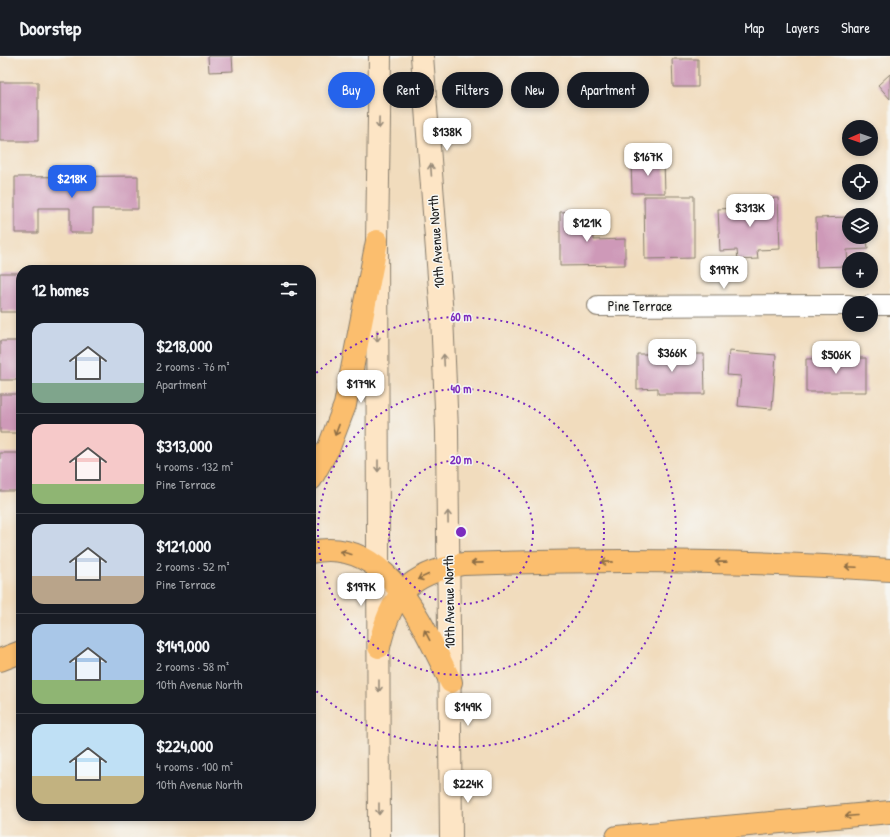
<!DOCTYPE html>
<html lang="en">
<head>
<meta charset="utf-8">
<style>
  body { margin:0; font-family:"Patrick Hand",sans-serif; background:#242831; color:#f1f3f6; height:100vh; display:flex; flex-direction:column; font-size:15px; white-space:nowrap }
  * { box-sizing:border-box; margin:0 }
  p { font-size:13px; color:#9ea1a6 }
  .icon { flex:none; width:22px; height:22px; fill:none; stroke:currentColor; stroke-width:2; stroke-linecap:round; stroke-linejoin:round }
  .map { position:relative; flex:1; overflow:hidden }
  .side { position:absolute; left:16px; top:209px; width:300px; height:556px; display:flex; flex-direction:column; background:#171b24; border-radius:16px; box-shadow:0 2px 6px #0003 }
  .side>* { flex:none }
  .top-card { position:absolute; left:328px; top:16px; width:380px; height:36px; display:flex; gap:8px }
  .needle { width:26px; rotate:268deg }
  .buttons { position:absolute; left:842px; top:64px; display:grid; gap:8px }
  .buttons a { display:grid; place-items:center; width:36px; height:36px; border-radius:50%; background:#171b24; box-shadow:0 2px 6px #0003; font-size:20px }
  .price { position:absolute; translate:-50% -34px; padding:0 9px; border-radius:8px; background:#fff; color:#222; font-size:13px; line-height:26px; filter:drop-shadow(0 1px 2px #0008) }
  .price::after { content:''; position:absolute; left:50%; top:24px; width:12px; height:9px; margin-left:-6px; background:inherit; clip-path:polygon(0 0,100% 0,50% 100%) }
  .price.active { background:#2563eb; color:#fff }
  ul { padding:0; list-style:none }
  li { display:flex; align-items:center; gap:12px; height:100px; padding:0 16px }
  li+li { border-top:1px solid #363941 }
  li span { display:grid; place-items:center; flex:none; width:112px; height:80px; border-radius:12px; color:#555 }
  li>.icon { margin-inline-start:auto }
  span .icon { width:48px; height:48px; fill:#fffc; stroke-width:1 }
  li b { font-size:17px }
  h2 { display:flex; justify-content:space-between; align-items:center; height:48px; padding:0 16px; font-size:17px }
  .tag { padding:0 14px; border-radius:18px; background:#171b24; box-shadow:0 2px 6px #0003; font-size:14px; line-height:36px }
  .tag.active { background:#2563eb; color:#fff }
  header { display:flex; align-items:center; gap:24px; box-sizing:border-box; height:56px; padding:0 20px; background:#171b24; border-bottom:1px solid #363941 }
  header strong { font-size:19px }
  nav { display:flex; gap:22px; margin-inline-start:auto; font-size:14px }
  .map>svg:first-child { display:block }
</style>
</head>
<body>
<header>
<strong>Doorstep</strong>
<nav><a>Map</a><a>Layers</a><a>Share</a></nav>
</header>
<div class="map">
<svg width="890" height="781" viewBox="0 0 890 781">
  <rect width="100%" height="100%" fill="#f6f6f2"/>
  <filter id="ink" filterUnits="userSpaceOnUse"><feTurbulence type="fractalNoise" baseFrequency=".025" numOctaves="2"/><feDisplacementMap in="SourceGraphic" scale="8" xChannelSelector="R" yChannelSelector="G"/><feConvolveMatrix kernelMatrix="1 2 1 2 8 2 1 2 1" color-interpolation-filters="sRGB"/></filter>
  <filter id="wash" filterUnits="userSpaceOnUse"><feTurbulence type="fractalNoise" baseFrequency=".012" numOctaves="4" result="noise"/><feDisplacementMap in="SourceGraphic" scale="16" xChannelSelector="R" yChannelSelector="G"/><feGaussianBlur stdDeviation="0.9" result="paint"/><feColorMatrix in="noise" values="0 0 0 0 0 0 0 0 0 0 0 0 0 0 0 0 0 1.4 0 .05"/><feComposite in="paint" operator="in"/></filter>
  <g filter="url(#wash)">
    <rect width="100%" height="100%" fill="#f1dcbd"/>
    <g id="blocks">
      <!-- building -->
      <path fill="#ce99b8" d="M208,0h24l1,15 -24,1z
        M672,3h26v28h-25z
        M890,18v25l-12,-14z
        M0,26h38v59h-38z
        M664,104l1,33h-33l-1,-32z
        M138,120v33h-45v24h-23v-25h-32v25h-23v-56z
        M644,140h50v62l-49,1z
        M778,142l2,51 -23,1 1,9 -20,1 -1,-10 -17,1 -2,-42 19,-1v-8z
        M593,155l1,29 31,-1v26l-65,1v-54z
        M849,161v20h18l1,12 -21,1 1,16 -31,1 -1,-49z
        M0,217h21v39h-21z
        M0,285h21v39h-21z
        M729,295l47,4 -4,54 -34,-3 3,-30 -14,-1z
        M637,298h67l1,40h-47v-6l-21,1z
        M866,302v34h-60v-33z
        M0,338h21v39h-21z
        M0,397h21v38h-21z"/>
    </g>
  </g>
  <g filter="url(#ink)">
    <use href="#blocks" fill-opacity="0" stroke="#867c6c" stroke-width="1"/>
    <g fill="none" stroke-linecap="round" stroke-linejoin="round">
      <defs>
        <path id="minor" d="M871,249h19
          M598,250l251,-1"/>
        <path id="secondary" d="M422,0l20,260 5,114 4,407
          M379,781l-2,-596 3,-185"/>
        <path id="motorway" d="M311,423l18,-32 16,-42 32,-164
          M311,496c78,-17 112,76 140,130
          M379,591c12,-52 29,-73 84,-83 142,-5 285,-4 427,6
          M0,604l21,-8
          M617,781l273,-25"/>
      </defs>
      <!-- minor casing -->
      <use href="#minor" stroke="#867c6c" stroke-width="22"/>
      <!-- secondary casing -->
      <use href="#secondary" stroke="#867c6c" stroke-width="24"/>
      <!-- motorway casing -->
      <use href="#motorway" stroke="#867c6c" stroke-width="24"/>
      <!-- minor -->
      <use href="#minor" stroke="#fff" stroke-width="20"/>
      <!-- secondary -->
      <use href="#secondary" stroke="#fde5c5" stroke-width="22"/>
      <!-- motorway -->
      <use href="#motorway" stroke="#fbbe6e" stroke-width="22"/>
    </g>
    <!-- one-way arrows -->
    <defs><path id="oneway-shaft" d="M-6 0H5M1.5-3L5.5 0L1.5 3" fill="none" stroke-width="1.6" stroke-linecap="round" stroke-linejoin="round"/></defs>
    <g stroke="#988b79">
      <use href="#oneway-shaft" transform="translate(379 67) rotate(91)"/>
      <use href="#oneway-shaft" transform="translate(431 114) rotate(-94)"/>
      <use href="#oneway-shaft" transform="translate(377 280) rotate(90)"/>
      <use href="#oneway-shaft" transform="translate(444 304) rotate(-93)"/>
      <use href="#oneway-shaft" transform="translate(378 410) rotate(90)"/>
      <use href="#oneway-shaft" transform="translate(448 461) rotate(-91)"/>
      <use href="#oneway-shaft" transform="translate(379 630) rotate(90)"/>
      <use href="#oneway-shaft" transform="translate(379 753) rotate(90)"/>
    </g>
    <g stroke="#8c6d45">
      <use href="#oneway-shaft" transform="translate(337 374) rotate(111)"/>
      <use href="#oneway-shaft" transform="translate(346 497) rotate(-165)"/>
      <use href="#oneway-shaft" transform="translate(607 506) rotate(179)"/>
      <use href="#oneway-shaft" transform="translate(721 506) rotate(-179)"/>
      <use href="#oneway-shaft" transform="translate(477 507) rotate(179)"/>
      <use href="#oneway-shaft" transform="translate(851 511) rotate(-177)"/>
      <use href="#oneway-shaft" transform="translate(423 521) rotate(155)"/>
      <use href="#oneway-shaft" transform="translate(427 579) rotate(-117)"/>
      <use href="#oneway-shaft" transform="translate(851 760) rotate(175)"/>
    </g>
  </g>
  <!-- distance rings -->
  <g fill="none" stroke="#7b2cbf" stroke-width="2" stroke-dasharray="2 4">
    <circle cx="461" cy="476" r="72"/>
    <circle cx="461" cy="476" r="143"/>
    <path d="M312 321A215 215 0 1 1 312 631"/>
  </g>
  <g text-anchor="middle" stroke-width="3" stroke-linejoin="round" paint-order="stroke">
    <!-- street labels -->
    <g font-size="14" fill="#1c1c1c" stroke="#f6f6f2">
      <text transform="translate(436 186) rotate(-94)" y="5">10th Avenue North</text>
      <text x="640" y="255">Pine Terrace</text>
      <text transform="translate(449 546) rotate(-91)" y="5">10th Avenue North</text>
    </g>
  </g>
  <circle cx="461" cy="476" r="6" fill="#7b2cbf" stroke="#f6f6f2" stroke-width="2"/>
  <g font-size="12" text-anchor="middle" font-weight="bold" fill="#7b2cbf" stroke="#f6f6f2" stroke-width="3" stroke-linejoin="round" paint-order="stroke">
    <text x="461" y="265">60 m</text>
    <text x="461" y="337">40 m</text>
    <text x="461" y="408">20 m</text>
  </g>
</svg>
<div class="buttons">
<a><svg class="needle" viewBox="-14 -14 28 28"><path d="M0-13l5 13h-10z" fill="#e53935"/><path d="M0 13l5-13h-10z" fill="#9ea1a6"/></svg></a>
<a><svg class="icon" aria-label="locate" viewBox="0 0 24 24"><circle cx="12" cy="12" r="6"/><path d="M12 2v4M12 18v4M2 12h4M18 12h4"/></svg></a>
<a><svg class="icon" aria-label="layers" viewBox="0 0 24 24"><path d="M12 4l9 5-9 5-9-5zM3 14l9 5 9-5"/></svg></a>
<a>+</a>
<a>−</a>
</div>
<b class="price" style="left:447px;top:96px">$138K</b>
<b class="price" style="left:648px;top:121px">$167K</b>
<b class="price active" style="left:72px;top:143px">$218K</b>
<b class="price" style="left:750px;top:172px">$313K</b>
<b class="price" style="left:587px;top:187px">$121K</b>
<b class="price" style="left:724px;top:234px">$197K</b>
<b class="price" style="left:672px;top:317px">$366K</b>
<b class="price" style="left:836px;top:319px">$506K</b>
<b class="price" style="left:361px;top:348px">$179K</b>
<b class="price" style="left:361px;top:551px">$197K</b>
<b class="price" style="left:468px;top:671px">$149K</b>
<b class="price" style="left:468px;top:748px">$224K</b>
<div class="top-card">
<a class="tag active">Buy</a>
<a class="tag">Rent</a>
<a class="tag">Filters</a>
<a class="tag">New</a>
<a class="tag">Apartment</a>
</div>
<section class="side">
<h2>12 homes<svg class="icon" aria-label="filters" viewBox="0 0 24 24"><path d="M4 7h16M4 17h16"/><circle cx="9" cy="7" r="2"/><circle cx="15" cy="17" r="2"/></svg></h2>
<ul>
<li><span style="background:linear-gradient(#c9d6e8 75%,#7fa58c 0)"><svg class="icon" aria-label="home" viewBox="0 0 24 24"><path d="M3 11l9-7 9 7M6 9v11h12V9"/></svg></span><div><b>$218,000</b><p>2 rooms · 76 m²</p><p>Apartment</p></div></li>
<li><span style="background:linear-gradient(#f6c9c9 75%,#8fb573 0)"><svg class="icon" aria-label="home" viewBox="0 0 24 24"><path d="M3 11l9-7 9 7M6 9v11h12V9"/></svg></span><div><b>$313,000</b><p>4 rooms · 132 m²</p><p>Pine Terrace</p></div></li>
<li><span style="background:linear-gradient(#c9d6e8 65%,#b9a48a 0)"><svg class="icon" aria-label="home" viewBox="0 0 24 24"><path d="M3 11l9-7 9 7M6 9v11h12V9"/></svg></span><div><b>$121,000</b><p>2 rooms · 52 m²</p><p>Pine Terrace</p></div></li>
<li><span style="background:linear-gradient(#a9c7e8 70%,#8fb573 0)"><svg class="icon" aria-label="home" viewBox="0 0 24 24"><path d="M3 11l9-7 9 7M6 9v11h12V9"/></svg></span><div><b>$149,000</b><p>2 rooms · 58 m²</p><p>10th Avenue North</p></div></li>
<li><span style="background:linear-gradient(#bfe0f5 65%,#c2b280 0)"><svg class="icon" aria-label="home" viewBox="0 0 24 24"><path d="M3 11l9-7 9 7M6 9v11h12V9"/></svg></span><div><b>$224,000</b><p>4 rooms · 100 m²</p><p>10th Avenue North</p></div></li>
</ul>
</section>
</div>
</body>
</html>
